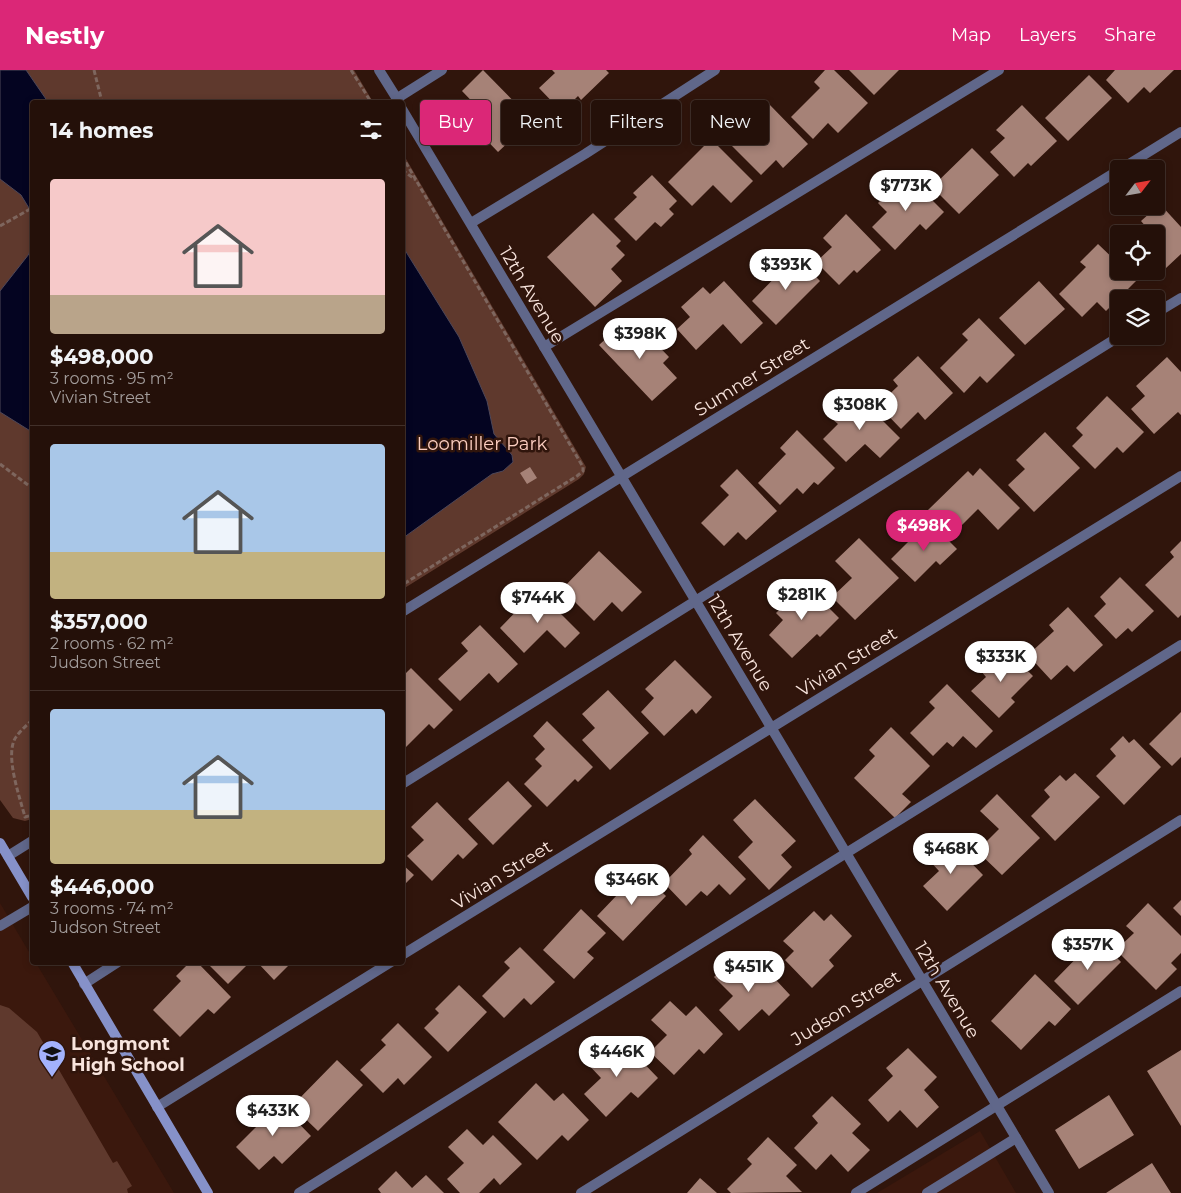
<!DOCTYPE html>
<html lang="en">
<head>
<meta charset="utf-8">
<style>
  body { margin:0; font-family:Montserrat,sans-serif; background:#2c1912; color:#f1f3f6; height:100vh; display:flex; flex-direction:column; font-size:19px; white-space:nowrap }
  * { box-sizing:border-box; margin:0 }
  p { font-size:16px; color:#a39d9c }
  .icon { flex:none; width:28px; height:28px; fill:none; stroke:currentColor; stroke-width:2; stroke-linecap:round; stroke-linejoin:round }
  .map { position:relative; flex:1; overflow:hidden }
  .drawer { position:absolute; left:30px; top:30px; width:375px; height:865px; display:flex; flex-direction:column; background:#241009; border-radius:5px; box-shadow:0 2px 8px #0003,0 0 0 1px #41302a }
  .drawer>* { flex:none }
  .top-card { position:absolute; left:420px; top:30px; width:475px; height:45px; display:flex; gap:10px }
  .needle { width:32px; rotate:59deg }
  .fabs { position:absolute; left:1110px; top:90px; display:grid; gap:10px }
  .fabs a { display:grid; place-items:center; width:55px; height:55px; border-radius:5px; background:#241009; box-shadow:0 2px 8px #0003,0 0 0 1px #41302a; font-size:25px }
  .price { position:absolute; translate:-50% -42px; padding:0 11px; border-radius:18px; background:#fff; color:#222; font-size:16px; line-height:32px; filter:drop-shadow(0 1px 2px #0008) }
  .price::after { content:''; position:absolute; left:50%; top:30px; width:15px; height:11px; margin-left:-8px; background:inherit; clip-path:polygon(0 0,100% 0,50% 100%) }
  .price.on { background:#db2777; color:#fff }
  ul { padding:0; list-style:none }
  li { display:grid; align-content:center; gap:10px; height:265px; padding:0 20px }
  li+li { border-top:1px solid #41302a }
  li span { display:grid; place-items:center; height:155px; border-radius:5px; color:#555 }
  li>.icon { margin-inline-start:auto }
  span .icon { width:90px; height:90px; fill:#fffc; stroke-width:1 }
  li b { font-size:21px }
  h2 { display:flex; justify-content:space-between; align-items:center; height:60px; padding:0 20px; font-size:21px }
  .pill { padding:0 18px; border-radius:5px; background:#241009; box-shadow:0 2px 8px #0003,0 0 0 1px #41302a; font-size:18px; line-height:45px }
  .pill.on { background:#db2777; color:#fff }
  header { display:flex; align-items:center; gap:30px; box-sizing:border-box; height:70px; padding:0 25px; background:#db2777; color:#fff }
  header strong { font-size:24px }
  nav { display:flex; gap:28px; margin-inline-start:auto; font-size:18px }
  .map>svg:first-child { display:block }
</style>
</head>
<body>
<header>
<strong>Nestly</strong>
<nav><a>Map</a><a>Layers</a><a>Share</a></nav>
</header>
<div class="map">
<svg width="1181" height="1123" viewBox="0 0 1181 1123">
  <rect width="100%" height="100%" fill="#30150c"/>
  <!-- built -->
  <path fill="#3b180d" d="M0,833l32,54v5l4,1 138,230h-174z
    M980,1061l36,62h-139z"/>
  <!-- green -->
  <path fill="#5f392d" d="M0,0h354l19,32h-341v717l-7,2 -12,-3 -13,-18z
    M402,82l184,315 -2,7 -5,5 -176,110z
    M0,935l9,3 28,24 76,131 4,-2 15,25 -5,3 1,4h-128z"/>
  <!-- water -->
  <path fill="#040421" stroke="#4d4759" d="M0,0h26l22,32h-16v111l-11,-18 -21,-16z
    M32,170v192l-32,-20v-121l29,-37z
    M403,177l56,90 28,64 7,33 18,21 1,7 -10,9 -11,3 -89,64z"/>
  <!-- building -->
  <path fill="#a68277" d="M483,0l49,50 -34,32 -24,-25 12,-11 -24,-25z
    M552,0h54l3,3 -28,27 -3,-4 -16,16 -23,-24 16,-15z
    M825,0h9l34,33 -30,30 -10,-10 -15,16 -22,-22 29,-29 -6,-6z
    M849,0h50l-25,25z
    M1115,0h59l-24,23 -6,-6 -16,16 -22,-23z
    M1089,5l23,23 -44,43 -23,-23z
    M769,34l39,40 -25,24 -7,-8 -15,15 -40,-40 16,-16 8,9z
    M1022,35l35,36 -26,25 -3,-3 -14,14 -24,-25 15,-14 -9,-8z
    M711,69l42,42 -22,22 -18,-18 -21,21 -24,-24z
    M972,78l27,27 -40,39 -27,-27z
    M906,104l38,38 -18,18 -6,-6 -25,26 -23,-23 15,-15 -9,-9z
    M652,105l25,26 -8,8 5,5 -13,13 -6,-5 -19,19 -22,-22 23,-22 -4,-4z
    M1160,134l21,23v27l-15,14 -7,-7 -3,3v-30h-15l6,-6 -6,-7z
    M593,143l28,28 -5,5 9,9 -14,14 11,12 -27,26 -48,-50z
    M846,144l35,36 -24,23 -3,-3 -15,15 -23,-23 16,-15 -9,-9z
    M1098,174l21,20v7h7l10,10 -30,30 -9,-9 -15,15 -23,-23 27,-27 -6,-5z
    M796,186l24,25 -44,44 -24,-24z
    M724,211l39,42 -22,21 -18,-20 -27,26 -19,-21 13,-12 -9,-10 22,-20 7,7z
    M1039,211l26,28 -40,36 -26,-27z
    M979,248l36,37 -28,28 -7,-7 -16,17 -24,-25 28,-28 -6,-6z
    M623,253l13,14 7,-7 26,27 -6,6 14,15 -25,23 -53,-56z
    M918,286l35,37 -28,27 -7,-8 -17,17 -23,-24 20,-19 -5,-6z
    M1167,287l14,15v43l-3,-3 -24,22 -23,-25 14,-13 -9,-10z
    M856,324l44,44 -20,20 -15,-14 -19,18 -23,-23 15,-15 -7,-6z
    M1107,326l37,36 -21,21 -6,-6 -22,22 -23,-23 11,-11 -7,-7z
    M797,360l38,38 -17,17 -4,-3 -11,12 -6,-6 -17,17 -22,-22 28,-29 -6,-6z
    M1045,362l35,36 -46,44 -26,-27 17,-16 -9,-9z
    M530,397l7,11 -10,6 -7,-11z
    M980,398l40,40 -22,22 -20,-21 -25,25 -25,-24 40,-39 5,5z
    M737,399l40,42 -31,29 -8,-8 -14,14 -23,-23 28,-28 -9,-9z
    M929,451l28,28 -17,16 -4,-4 -21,21 -24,-23z
    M859,468l40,40 -44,42 -23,-23 20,-19 -17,-17z
    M1181,471v74l-3,3 -33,-33 29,-28 -4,-5z
    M599,481l43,41 -20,20 -10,-10 -18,19 -32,-32z
    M1120,507l34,34 -22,21 -4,-4 -12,11 -22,-23 12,-12 -6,-7z
    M805,514l34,34 -19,19 -3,-3 -25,24 -23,-23 14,-15 -7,-7z
    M537,520l43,43 -15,15 -18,-18 -23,23 -24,-25z
    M1068,537l35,38 -29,27 -7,-7 -16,15 -23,-25 26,-24 -5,-6z
    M480,555l38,39 -20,19 -9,-10 -29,28 -22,-22 30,-28 -7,-8z
    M1004,578l29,28 -22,22 4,4 -16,16 -28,-27 15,-14 -5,-6z
    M675,590l37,37 -16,17 -4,-5 -28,27 -23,-24 13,-14 -9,-9z
    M411,598l42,42 -19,19 -5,-5 -23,23 -4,-3v-67z
    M947,614l46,47 -17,17 -13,-12 -10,11 -6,-5 -14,14 -23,-23 25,-25 -6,-6z
    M608,620l41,43 -39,37 -28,-30 13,-12 -13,-14z
    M1181,642v45l-9,9 -23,-22z
    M547,651l46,46 -15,15 -3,-3 -28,28 -23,-23 18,-18 -7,-7 10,-10 -12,-13z
    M891,657l39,39 -28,28 9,8 -16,16 -41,-40 21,-22 -6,-6z
    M1123,666l6,7 5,-4 27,28 -37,38 -28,-29 20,-20 -6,-7z
    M1075,703l25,24 -45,44 -24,-25 19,-19 -6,-7 16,-15 6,6z
    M508,711l24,25 -39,39 -25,-26z
    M997,724l43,44 -38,37 -25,-24 22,-22 -19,-18z
    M755,729l41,42 -15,14 11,12 -23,23 -31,-33 15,-15 -20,-22z
    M437,732l41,42 -15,15 -5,-5 -26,27 -25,-25 17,-16 -13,-13z
    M703,765l43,44 -16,16 -11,-11 -12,12 -6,-5 -15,15 -22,-23 28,-29 -3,-4z
    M948,769l35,36 -36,36 -24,-25 16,-15 -11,-12z
    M402,794l12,11 -12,12z
    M640,801l26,25 -43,45 -26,-25z
    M1181,830v16l-8,-8z
    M1148,833l33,33v17l-10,10 6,6 -21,21 -40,-40 18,-17 -8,-7z
    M581,839l25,24 -19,19 7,6 -20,21 -31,-29z
    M814,841l10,10 7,-7 21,22 -23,24 5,6 -22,22 -27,-28 9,-9 -11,-10z
    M1097,867l24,25 -43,43 -24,-24z
    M520,877l35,35 -24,23 -7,-7 -20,20 -22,-22 28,-28 -6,-6z
    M735,886l18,18 9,-9 28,30 -21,21 -7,-7 -23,22 -20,-21 14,-14 -19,-19z
    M190,892h7l34,35 -17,17 -6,-5 -28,28 -27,-27 28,-29 -5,-5z
    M210,892h40l-22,22 -20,-20z
    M257,892h35l-18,18z
    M1035,904l36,35 -16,17 -6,-5 -28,29 -30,-29z
    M459,915l28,27 -39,40 -24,-24 15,-15 -4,-4z
    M670,931l16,15 10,-10 27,28 -19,20 -5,-5 -25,26 -24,-23 17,-17 -16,-15z
    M398,953l34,34 -28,28 -6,-7 -15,15 -23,-23 26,-25 -5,-5z
    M603,972l16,17 11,-10 28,29 -20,20 -7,-6 -25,25 -22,-23 17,-16 -17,-18z
    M908,978l29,29 -13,13 15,17 -22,21 -17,-18 -12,12 -20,-22 25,-24 -7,-8z
    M1181,980v76l-34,-55z
    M337,990l26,25 -45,46 -26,-25z
    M536,1013l18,18 9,-8 26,27 -21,21 -6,-6 -25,25 -39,-38z
    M1109,1025l25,40 -55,34 -24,-39z
    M832,1026l29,28 -9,9 18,17 -22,22 -17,-18 -15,16 -22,-22 24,-25 -6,-7z
    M274,1028l37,38 -29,28 -8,-8 -15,14 -23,-23 27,-27 -5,-6z
    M467,1059l16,16 10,-10 29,29 -22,21 -6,-7 -15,15h-19l-13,-14 17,-16 -16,-16z
    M768,1067l29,28 -11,11 16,16 -71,1 -4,-4 25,-25 -5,-5z
    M1152,1093l19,30h-65z
    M396,1101l16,17 14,-13 18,18h-63l-3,-4z
    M700,1108l17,15h-30z"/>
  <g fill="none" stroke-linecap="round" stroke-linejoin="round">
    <!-- path -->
    <path stroke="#7e665e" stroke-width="3" stroke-dasharray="5 2.5" stroke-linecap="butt" d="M94,0l8,32
      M351,0l20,32
      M402,86l181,311v4l-6,5 -175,109
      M402,100l14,10
      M0,156l32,-18
      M0,394l32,24
      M32,650c-5,5 -12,11 -16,17 -12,17 4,61 9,80l7,-2"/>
    <!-- lane -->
    <path stroke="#60678a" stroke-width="10" d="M396,29l46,-29
      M1156,243l25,-15
      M544,277l455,-277
      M402,714l718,-448
      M0,856l32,-19
      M84,914l34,-22
      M299,1123l882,-548
      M856,1123l325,-202
      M927,1123l89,-55"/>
    <!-- street -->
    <path stroke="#60678a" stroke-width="10" d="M379,0l20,32
      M402,39l647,1084
      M1121,99l60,-37
      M471,153l114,-69 130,-84
      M402,542l717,-442
      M8,786l24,-15
      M402,885l779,-479
      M157,1037l234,-145
      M581,1123l600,-373"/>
    <!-- secondary -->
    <path stroke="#8691c9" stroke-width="10" d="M0,773l32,54
      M72,892l136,231"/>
  </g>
  <!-- icons -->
  <defs>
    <symbol id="school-pin" viewBox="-11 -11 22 30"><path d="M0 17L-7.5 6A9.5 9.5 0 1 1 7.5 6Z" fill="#a3b2fc" stroke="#30150c"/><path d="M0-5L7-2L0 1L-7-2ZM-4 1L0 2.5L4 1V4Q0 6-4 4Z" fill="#111"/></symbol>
  </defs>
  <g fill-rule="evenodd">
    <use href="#school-pin" x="36" y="968" width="32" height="43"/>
  </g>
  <g text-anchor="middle" stroke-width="5" stroke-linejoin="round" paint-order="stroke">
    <!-- street labels -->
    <g font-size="18" fill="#f8e4dd" stroke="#30150c">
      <text transform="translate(532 225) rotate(59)" y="6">12th Avenue</text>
      <text transform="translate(752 307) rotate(-32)" y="6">Sumner Street</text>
      <text transform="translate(740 573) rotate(59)" y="6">12th Avenue</text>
      <text transform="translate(847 592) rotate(-32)" y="6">Vivian Street</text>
      <text transform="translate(502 805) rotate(-32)" y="6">Vivian Street</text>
      <text transform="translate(947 920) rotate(59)" y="6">12th Avenue</text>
      <text transform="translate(846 938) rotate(-32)" y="6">Judson Street</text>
    </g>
    <!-- park labels -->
    <g font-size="18" fill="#fccec0" stroke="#30150c">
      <text x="482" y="380">Loomiller Park</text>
    </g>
    <!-- poi labels -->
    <g font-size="18" font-weight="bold" fill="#f8e4dd" stroke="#30150c" text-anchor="start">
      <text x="71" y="980">Longmont<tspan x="71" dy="21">High School</tspan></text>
    </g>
  </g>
</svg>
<div class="fabs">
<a><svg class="needle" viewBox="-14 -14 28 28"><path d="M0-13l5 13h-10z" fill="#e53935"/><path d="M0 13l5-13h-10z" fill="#a39d9c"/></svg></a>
<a><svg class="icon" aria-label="locate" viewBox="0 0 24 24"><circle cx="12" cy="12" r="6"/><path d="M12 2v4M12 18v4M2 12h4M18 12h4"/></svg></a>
<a><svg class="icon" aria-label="layers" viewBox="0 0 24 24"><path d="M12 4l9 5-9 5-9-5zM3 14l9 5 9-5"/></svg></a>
</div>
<b class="price" style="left:906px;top:142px">$773K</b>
<b class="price" style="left:786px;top:221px">$393K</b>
<b class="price" style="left:640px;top:290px">$398K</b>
<b class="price" style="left:860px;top:361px">$308K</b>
<b class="price on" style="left:924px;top:482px">$498K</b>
<b class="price" style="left:802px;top:551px">$281K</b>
<b class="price" style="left:538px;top:554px">$744K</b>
<b class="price" style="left:1001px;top:613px">$333K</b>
<b class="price" style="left:951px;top:805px">$468K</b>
<b class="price" style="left:632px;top:836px">$346K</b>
<b class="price" style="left:1088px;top:901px">$357K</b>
<b class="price" style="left:749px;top:923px">$451K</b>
<b class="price" style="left:617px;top:1008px">$446K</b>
<b class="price" style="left:273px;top:1067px">$433K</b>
<div class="top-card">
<a class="pill on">Buy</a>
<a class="pill">Rent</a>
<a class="pill">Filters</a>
<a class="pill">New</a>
</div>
<section class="drawer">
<h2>14 homes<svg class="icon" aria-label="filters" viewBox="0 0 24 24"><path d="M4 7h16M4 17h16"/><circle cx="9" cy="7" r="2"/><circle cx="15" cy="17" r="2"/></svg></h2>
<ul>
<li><span style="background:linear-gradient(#f6c9c9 75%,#b9a48a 0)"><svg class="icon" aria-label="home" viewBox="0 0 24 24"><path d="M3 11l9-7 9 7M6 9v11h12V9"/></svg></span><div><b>$498,000</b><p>3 rooms · 95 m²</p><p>Vivian Street</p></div></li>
<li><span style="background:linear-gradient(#a9c7e8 70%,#c2b280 0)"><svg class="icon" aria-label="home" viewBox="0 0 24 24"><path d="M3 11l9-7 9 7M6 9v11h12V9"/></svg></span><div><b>$357,000</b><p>2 rooms · 62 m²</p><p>Judson Street</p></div></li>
<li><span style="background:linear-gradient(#a9c7e8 65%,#c2b280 0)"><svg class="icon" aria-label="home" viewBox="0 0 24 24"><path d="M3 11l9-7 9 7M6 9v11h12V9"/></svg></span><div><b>$446,000</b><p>3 rooms · 74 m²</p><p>Judson Street</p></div></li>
</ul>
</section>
</div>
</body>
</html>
